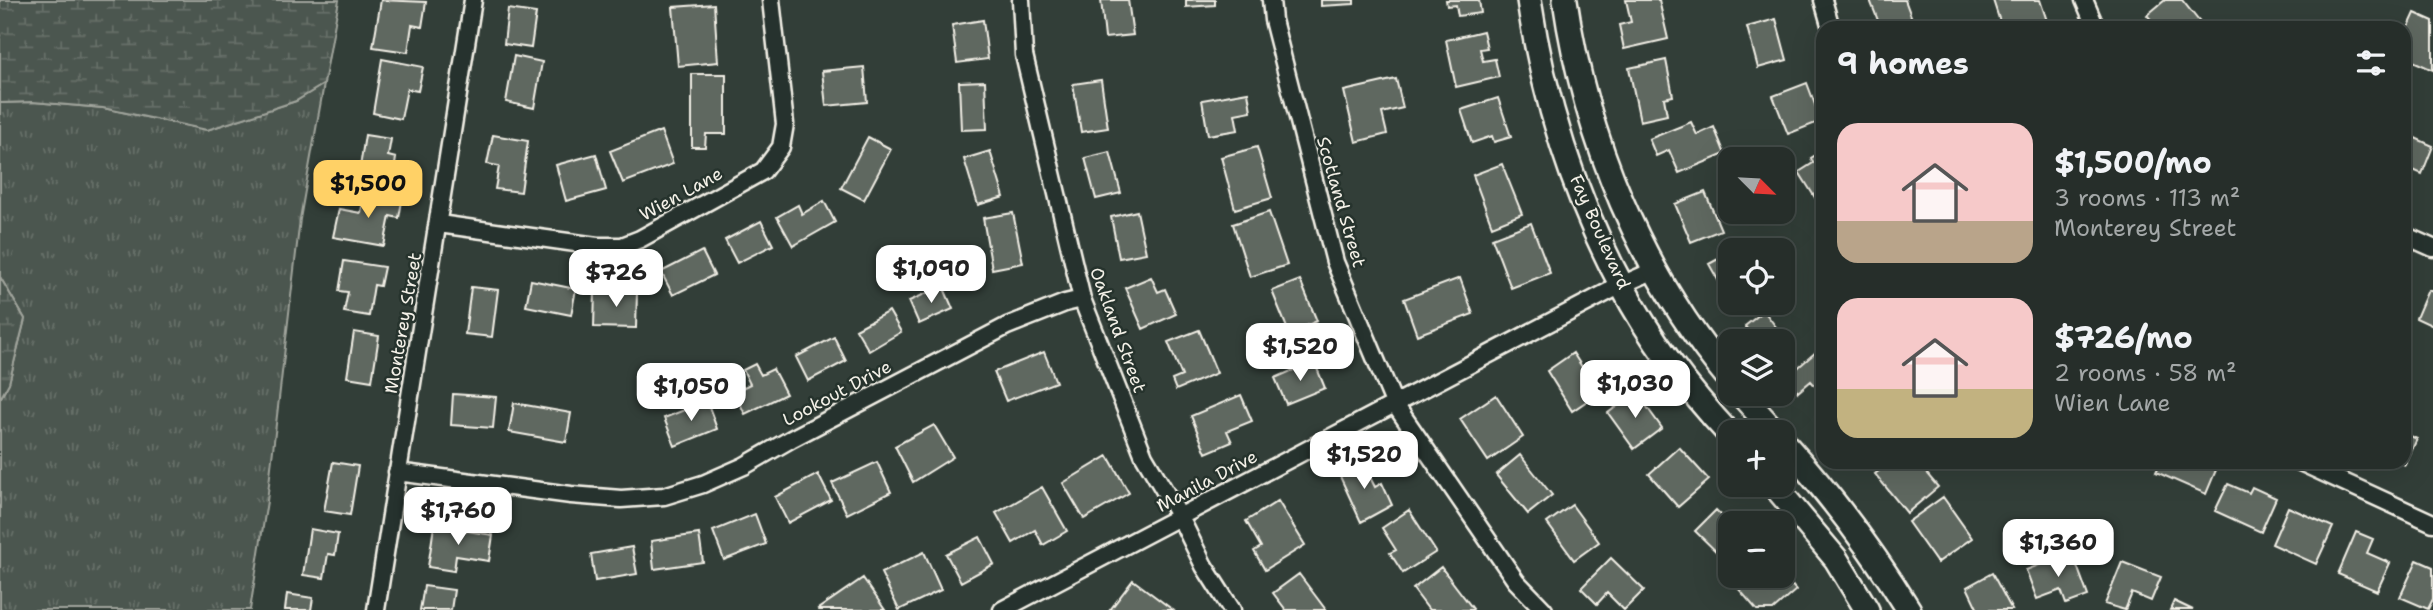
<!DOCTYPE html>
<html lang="en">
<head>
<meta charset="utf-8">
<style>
  body { margin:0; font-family:"Shantell Sans",sans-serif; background:#2e3632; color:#f1f3f6; height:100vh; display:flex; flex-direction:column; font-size:26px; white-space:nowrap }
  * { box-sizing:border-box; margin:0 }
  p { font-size:23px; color:#a4a8a8 }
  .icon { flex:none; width:38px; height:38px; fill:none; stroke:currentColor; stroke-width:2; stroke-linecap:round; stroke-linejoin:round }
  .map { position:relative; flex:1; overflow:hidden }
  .sheet { position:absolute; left:1816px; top:21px; width:595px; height:448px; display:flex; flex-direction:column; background:#262e2a; border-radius:21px; box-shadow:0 7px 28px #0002,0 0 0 2px #424a47 }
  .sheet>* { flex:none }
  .needle { width:46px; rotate:114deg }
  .tools { position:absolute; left:1718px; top:147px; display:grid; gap:14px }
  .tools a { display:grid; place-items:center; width:77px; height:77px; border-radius:14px; background:#262e2a; box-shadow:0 7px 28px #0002,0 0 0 2px #424a47; font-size:35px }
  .price { position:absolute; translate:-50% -60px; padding:0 16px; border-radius:14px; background:#fff; color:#222; font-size:23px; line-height:46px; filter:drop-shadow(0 2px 4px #0008) }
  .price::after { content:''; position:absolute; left:50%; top:42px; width:21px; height:16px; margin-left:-10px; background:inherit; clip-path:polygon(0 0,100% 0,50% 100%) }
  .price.on { background:#ffd166; color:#111 }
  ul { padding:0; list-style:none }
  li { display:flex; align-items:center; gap:21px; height:175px; padding:0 21px }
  li span { display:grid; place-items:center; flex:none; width:196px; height:140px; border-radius:21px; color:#555 }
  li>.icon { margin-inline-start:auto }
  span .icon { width:84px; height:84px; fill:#fffc; stroke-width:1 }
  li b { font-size:30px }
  h2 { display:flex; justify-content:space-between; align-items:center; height:84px; padding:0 21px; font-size:30px }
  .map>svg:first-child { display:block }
</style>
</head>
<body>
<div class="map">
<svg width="2433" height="610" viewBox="0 0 2433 610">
  <defs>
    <pattern id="grass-tufts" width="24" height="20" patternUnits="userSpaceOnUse" patternTransform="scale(1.75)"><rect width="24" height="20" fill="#4c564f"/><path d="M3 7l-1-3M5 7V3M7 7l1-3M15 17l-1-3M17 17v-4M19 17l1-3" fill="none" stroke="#666f68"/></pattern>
    <pattern id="wetland-marsh" width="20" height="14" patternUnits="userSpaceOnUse" patternTransform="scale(1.75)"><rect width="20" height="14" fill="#4c564f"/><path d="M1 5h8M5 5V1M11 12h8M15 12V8" fill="none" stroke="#666f68"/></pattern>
  </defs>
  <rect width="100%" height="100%" fill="#323e38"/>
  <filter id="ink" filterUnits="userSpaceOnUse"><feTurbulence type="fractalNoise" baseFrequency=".0143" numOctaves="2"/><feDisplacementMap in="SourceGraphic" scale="14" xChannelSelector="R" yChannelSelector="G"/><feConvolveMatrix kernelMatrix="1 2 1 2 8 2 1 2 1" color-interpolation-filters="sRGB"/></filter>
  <g filter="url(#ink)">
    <!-- grass -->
    <path fill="url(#grass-tufts)" stroke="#a0a49c" stroke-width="2" d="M324,84l-24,135 -33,282 -17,109h-250v-211l9,-16 16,-64 -25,-42v-174l33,-1 70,6 104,22 89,-29z"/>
    <!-- wetland -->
    <path fill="url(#wetland-marsh)" stroke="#a0a49c" stroke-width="2" d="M0,0h339l-15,84 -28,17 -89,29 -104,-22 -70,-6 -33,1z
      M0,277l25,42 -16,64 -9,16z"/>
    <!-- building -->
    <path fill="#5f6861" stroke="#f4f1e8" stroke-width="2" d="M381,0l45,2 -4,25 -10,-2 -4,27 -35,-5z
      M1101,0h27l5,35 -28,3z
      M1186,0h29v5l-29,2z
      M1321,0h33v4l-33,2z
      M1446,0h33l2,13 -23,3 -2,-11 -9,1z
      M1626,0h33l9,39 -44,10 -5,-24 12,-3z
      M1870,0h35l10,27 -34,1z
      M1993,0h47l7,21 -19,7h-26z
      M2165,0h17l20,25 -4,3h-40l-11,-13z
      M714,4l4,58 -40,4 -5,-59z
      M508,9l28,4 -5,35 -27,-4z
      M2415,13l18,8v49l-29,-13v-20z
      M1776,19l11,41 -29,8 -11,-41z
      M983,20l5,39 -31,4 -5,-38z
      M1483,31l4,17 -7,1 3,12 12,-2 4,18 -43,10 -10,-47z
      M514,56l28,6 -8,46 -28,-6z
      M382,59l41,8 -5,24 -11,-2 -6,30 -28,-6z
      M1666,60l7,36 -9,2 3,17 -27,6 -11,-53z
      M864,67l3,35 -41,4 -4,-35z
      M692,74h34v60h-20l-1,13h-13z
      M1396,79l7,29 -21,5 5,21 -31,8 -12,-51z
      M1101,80l7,48 -27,4 -8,-48z
      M985,81l2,48 -26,1 -2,-48z
      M1807,83l14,38 -33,13 -15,-38z
      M1248,92l3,19 -16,3 3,16 -30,5 -6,-35z
      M1498,98l13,39 -17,5 -2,-6 -20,7 -11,-33z
      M1691,122l6,13 17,-8 11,27 -46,19 -10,-23 -13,6 -7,-17z
      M661,131l12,33 -50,19 -13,-32z
      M2404,133l29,13 -11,28 -18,-8z
      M365,135l26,4 -3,17 8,2 -4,27 -34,-5z
      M493,135l35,6 -7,51 -26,-3 4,-23 -12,-2z
      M868,137l23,12 -27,51 -23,-12z
      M1257,147l15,51 -37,11 -14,-52z
      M1824,150v51l-5,3 -20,-32 14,-9 -2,-5z
      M990,151l14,46 -26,8 -14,-46z
      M1110,152l11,41 -25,6 -11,-41z
      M596,154l10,36 -40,11 -10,-36z
      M1502,164l20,50 -30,12 -19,-51z
      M1705,192l16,38 -30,12 -16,-38z
      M364,193l38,8 -3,17 -9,-2 -6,30 -51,-9 6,-28 22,4z
      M824,201l11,21 -42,24 -16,-29 21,-12 4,9z
      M1137,211l9,42 -27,5 -8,-41z
      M1269,212l18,53 -37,12 -17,-53z
      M1013,213l10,50 -31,6 -9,-51z
      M761,221l12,24 -36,18 -12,-23z
      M1531,223l19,50 -39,15 -19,-50z
      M702,251l12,24 -41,20 -12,-23z
      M1731,252v51h9l-7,4 -24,-43z
      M344,261l40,6 -4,19 -6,-1 -5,31 -25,-4 4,-20 -9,-1z
      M1151,277l7,15 7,-3 11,25 -33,15 -18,-41z
      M1460,278l13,36 -56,21 -13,-36z
      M531,280l45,9 -5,26 -45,-9z
      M1300,280l17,41 -28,12 -17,-42z
      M943,286l10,23 -34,15 -10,-23z
      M471,287l27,3 -6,47 -27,-3z
      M2428,290l5,2v34l-17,-8z
      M595,291l42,1 -1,36 -42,-1z
      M889,311l12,21 -32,19 -13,-22z
      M1764,311l27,36 -8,6v-12h-27l-11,-15z
      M1199,330l18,43 -41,17 -4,-10 10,-4 -14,-34z
      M354,332l25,4 -7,45 -25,-4z
      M834,337l12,24 -38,20 -12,-24z
      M1824,345v51l-13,-15 -13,11 -12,-14z
      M1044,352l12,30 -50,19 -12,-29z
      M1573,353l13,20 16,-11 13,20 -43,29 -25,-40z
      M1314,361l11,27 -39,16 -11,-26z
      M755,364l6,11 12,-6 13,25 -41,20 -11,-22 16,-8 -7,-14z
      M1636,392l26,36 -28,21 -26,-36z
      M453,394l43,3 -3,31 -42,-3z
      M1241,395l11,26 -25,10 5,11 -26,11 -15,-37z
      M1496,395l27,42 -35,24 -28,-42z
      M707,401l10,28 -42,17 -11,-28z
      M514,403l57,10 -5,29 -57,-10z
      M934,425l19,32 -40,25 -18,-36z
      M2404,433l13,6 -12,26 -6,-3h5z
      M1679,447l30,33 -31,27 -29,-33z
      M1520,455l32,40 -24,19 -32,-39z
      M1108,456l21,37 -45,26 -21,-36z
      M1360,458l15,29 7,-4 10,22 -31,17 -24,-52z
      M333,462l25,4 -8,49 -26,-4z
      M877,462l14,30 -44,22 -15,-31z
      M1890,462h27l21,25 -31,26 -32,-39z
      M2161,462h37l18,8 -10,24 -50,-22z
      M818,474l13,26 -43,23 -13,-26z
      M2228,484l21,9 3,-6 24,11 -15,34 -46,-21z
      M1042,487l25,44 -24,14 -8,-15 -22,13 -17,-30z
      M1943,497l29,41 -35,25 -29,-41z
      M1278,501l27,44 -40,25 -11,-19 7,-4 -15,-26z
      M1572,505l27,37 -25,18 -27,-37z
      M2288,507l45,20 -17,37 -44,-20z
      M1409,510l27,42 -33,21 -13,-20 6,-3 -14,-22z
      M1716,510l15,15v36l-3,2 -33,-32z
      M755,514l11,30 -42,16 -11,-29z
      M1741,516l7,7h-14z
      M434,526l59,9 -4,26 -33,-5 -2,15 -26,-4z
      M310,529l28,5 -3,21 -7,-1 -4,24 -21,-3z
      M2356,532l17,7 -6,14 23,10 -13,28 -39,-17z
      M699,534l4,28 -49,7 -3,-28z
      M980,537l14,27 -33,18 -15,-28z
      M632,547l5,27 -42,7 -4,-27z
      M924,552l17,38 -42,20 -18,-37z
      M2072,552l16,44 -22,8 -5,-14 -24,9 -11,-29z
      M1611,558l33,32 -20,20 -17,-17 -10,11 -16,-16z
      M2417,560l16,7v32l-5,10 -28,-12z
      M2122,562l39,15 -10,24 -19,-8 -7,17 -20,-6z
      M1441,567l32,42 -1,1h-43l-16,-21z
      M1992,573l20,37h-34l-11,-23z
      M1299,574l27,36h-40l-13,-17z
      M1783,575l13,15 -23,20h-16l-27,-31 4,-3z
      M863,578l22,32h-66l-1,-1z
      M1133,580l40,30h-63z
      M424,586l30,4 -3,20h-31z
      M287,594l26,4 -2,12h-26z
      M2174,601l19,9h-23z"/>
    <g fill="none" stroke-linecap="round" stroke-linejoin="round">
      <defs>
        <path id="minor" d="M1021,0l3,55 58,244 62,157 36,61 24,49 28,44
          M1271,0l2,20 62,242 59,141 122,178 28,29
          M1823,0l8,28
          M2084,0l12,28
          M439,224l158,22h25l18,-7 123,-68 18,-24 4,-23 -14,-124
          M2404,235l29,13
          M2300,462l133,61
          M397,472l174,23 50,4 43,-3 39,-12 41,-18 47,-27 216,-113 58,-23 17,-4
          M376,610l97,-610
          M1002,610l619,-325 34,-15"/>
        <path id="secondary" d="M1529,0c14,97 45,197 92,284 29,55 68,107 110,152
          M1565,0c20,138 76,274 166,381
          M1741,394l34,38
          M1783,442c47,52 89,108 126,168
          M1774,485l62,74 31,51"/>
      </defs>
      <!-- minor casing -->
      <use href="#minor" stroke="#f4f1e8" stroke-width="21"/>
      <!-- secondary casing -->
      <use href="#secondary" stroke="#f4f1e8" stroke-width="28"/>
      <!-- minor -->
      <use href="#minor" stroke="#26332d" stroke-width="16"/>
      <!-- secondary -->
      <use href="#secondary" stroke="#26332d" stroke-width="23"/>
    </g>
  </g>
  <g text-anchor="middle" stroke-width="5" stroke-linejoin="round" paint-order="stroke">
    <!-- street labels -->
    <g font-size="18" fill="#f4f1e8" stroke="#26332d">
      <text transform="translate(681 194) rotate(-29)" y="6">Wien Lane</text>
      <text transform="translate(1341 202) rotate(74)" y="6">Scotland Street</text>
      <text transform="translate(1600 232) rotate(66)" y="6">Fay Boulevard</text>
      <text transform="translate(403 323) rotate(-80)" y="6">Monterey Street</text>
      <text transform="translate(1118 330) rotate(70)" y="6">Oakland Street</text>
      <text transform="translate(837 393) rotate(-28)" y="6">Lookout Drive</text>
      <text transform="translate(1207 481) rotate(-28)" y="6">Manila Drive</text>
    </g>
  </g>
</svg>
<div class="tools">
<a><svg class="needle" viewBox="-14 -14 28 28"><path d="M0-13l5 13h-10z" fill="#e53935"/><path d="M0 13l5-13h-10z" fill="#a4a8a8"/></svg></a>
<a><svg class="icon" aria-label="locate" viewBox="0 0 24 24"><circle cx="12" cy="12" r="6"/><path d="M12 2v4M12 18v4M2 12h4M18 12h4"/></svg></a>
<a><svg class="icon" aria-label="layers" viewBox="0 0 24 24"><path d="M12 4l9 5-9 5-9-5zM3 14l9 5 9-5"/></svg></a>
<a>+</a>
<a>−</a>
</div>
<b class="price on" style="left:368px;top:220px">$1,500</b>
<b class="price" style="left:931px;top:305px">$1,090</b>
<b class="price" style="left:616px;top:309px">$726</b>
<b class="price" style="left:1300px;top:383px">$1,520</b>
<b class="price" style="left:1635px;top:420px">$1,030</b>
<b class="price" style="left:691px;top:423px">$1,050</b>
<b class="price" style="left:1364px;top:491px">$1,520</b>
<b class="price" style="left:458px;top:547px">$1,760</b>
<b class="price" style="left:2058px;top:579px">$1,360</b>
<section class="sheet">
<h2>9 homes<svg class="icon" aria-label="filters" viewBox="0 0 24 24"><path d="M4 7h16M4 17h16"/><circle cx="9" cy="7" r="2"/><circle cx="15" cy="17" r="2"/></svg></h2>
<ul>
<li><span style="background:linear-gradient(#f6c9c9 70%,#b9a48a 0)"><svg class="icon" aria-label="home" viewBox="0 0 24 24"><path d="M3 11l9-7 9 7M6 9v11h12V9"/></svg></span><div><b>$1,500/mo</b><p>3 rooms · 113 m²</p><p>Monterey Street</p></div></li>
<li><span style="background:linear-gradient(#f6c9c9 65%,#c2b280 0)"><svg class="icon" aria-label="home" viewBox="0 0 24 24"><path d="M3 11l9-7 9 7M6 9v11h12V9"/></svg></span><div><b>$726/mo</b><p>2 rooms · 58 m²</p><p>Wien Lane</p></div></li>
</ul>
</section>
</div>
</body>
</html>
